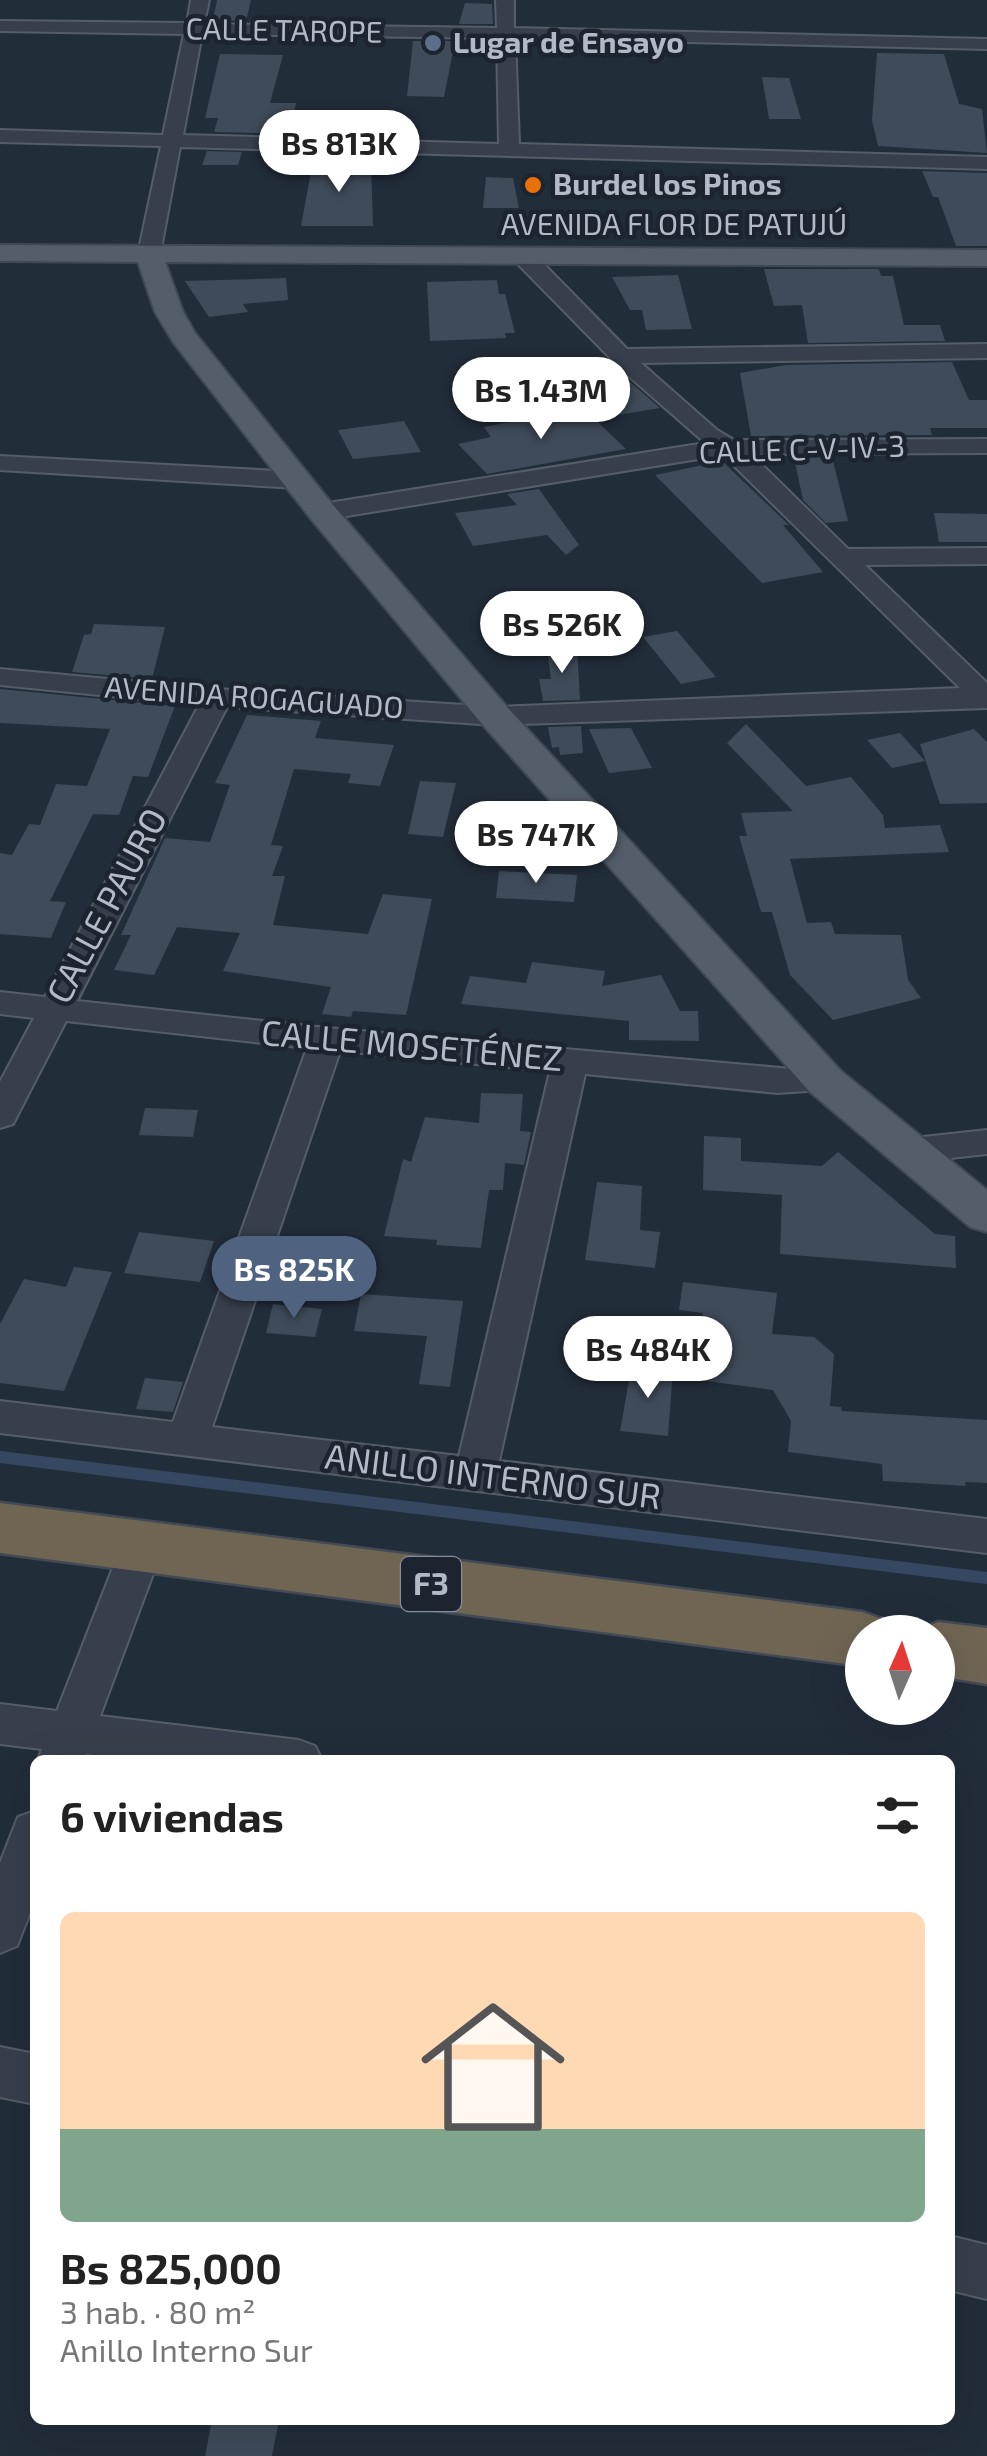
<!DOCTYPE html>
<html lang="es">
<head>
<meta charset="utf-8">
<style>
  body { margin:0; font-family:"Exo 2",sans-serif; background:#f2f2f2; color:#222; height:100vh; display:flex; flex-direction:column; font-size:38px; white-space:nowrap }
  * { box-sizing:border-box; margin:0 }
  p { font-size:32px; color:#767676 }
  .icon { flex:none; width:55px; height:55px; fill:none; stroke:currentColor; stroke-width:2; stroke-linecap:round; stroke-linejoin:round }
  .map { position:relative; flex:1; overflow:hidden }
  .panel { position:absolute; left:30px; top:1755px; width:925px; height:670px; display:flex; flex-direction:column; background:#fff; border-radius:15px; box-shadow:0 10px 40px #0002 }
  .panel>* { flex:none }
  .needle { width:65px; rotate:3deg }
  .tools { position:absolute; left:845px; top:1615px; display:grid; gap:20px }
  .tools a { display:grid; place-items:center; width:110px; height:110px; border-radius:50%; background:#fff; box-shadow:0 10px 40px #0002; font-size:50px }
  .price { position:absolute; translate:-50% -85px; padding:0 22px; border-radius:35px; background:#fff; color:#222; font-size:32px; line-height:65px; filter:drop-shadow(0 2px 5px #0008) }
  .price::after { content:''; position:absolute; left:50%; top:60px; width:30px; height:22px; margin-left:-15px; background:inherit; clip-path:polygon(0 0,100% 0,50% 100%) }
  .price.current { background:#4f6381; color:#fff }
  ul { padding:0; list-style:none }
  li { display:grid; align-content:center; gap:20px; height:530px; padding:0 30px }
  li+li { border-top:2px solid #e0e0e0 }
  li span { display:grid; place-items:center; height:310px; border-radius:15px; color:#555 }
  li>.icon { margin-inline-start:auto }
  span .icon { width:180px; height:180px; fill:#fffc; stroke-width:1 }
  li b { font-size:42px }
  h2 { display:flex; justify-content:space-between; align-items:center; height:120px; padding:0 30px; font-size:42px }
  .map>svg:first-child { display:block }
</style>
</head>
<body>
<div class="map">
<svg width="987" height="2456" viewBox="0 0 987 2456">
  <rect width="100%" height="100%" fill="#222d3a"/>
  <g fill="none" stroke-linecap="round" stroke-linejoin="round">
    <!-- stream -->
    <path stroke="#364861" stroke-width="12" d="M0,1457l987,121"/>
  </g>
  <!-- building -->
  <path fill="#3f4b59" d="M217,0h34l-5,21 -33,-1z
    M465,3l27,1 1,20h-34z
    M413,41h42l-11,56 -37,-1z
    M877,53l67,1 15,50 23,5 5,44 -109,-7 -6,-26z
    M220,54l63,1 -13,48h26l-6,31 -76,-2 4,-14h-13z
    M762,77l27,1 12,41h-32z
    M207,151l35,1 -4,13h-36z
    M313,161h58l2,65h-72z
    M922,171l65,2v73h-31l-18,-49h-5z
    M486,177l27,1 6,30h-36z
    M764,269h115l2,7h12l11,49h36l5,16 -137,2 -6,-38 -28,1z
    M678,275l14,54 -46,1 -4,-20h-12l-18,-33z
    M286,278l2,22 -45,4 5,8 -39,5 -24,-36z
    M497,280l2,14h6l10,39h-10l1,5 -76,3 -3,-59z
    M952,362l17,38h18v28h-57l2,7 -181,1 -11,-63 46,-8z
    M619,372l2,2 39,34 -42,7 -37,-36z
    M583,408l43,41 -139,25 -29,-30 33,-7 -7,-10z
    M404,421l17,31 -68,7 -15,-29z
    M832,457l16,64 -22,2 -23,-23 -9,-42z
    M722,461l67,64h-6l40,47 -61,11 -107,-108z
    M539,489l40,56 -13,10 -19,-20 -74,11 -18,-33 62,-8 -10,-11z
    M934,513l53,1v28h-48z
    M94,624l71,3 -13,52 -80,-7 12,-37 7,-1z
    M677,631l39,46 -35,7 -38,-47z
    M547,648h30l3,52 -37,1 -4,-22h12z
    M0,689l175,17 -27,71 -15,-1 -14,39 -26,-1 -43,87 16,1 -15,36 -51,-4v-81l12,2 17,-31 11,1 16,-41 31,2 23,-57 -110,-6z
    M247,715l74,6 -6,17 79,7 -14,41 -32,-3 3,-9 -57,-5 -23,76 12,1 -11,30h13l-12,49 95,9 15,-40 49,5 -26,116 -53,-4 -2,6 -29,-3 9,-27 -108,-16 17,-38 -63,-6 -23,48 -40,-5 17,-35h-10l44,-97 45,4 20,-57 -15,-2z
    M746,724l60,62 45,-9 32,38 2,13 55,-3 9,27 -159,7 17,64 24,-1 4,12 66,1 7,45 13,18 -88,22 -43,-45 -18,-63h-11l-22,-76h8l-6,-23 52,-2 -66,-68z
    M581,726l2,27 -23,2 -1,-8 -7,1 -4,-21z
    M631,728l21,40 -43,5 -20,-44z
    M974,729l13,13v61l-47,1 -20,-60z
    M900,733l25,28 -33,7 -25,-28z
    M420,781l36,2 -13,54 -35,-3z
    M499,871l78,4 -3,27 -78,-4z
    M532,962l73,9 -3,15 59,-11 19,36h18l1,30 -70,-1v-19l-168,-17 9,-28 56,7z
    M481,1093l42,1 -3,37 11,1 -7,33 -19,-2 -2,27h-14l-8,58 -45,-3 1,-5 -53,-4 19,-77 8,3 14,-45 54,6z
    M145,1108l53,2 -5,27 -54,-2z
    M704,1136l37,2v23l81,5 16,-14 97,82 20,2 1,32 -176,-14 2,-59 -79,-5z
    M597,1182l45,4 -2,44 20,2 -5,36 -70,-8z
    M139,1232l75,9 -14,41 -76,-9z
    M74,1267l38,5 -48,119 -64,-8v-59l24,-45 42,8z
    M683,1282l94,11 -5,41 42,3 20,17 -4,52 11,1 1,4 145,9v63l-22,-1 1,4 -83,-5 -1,-17 -94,-12 3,-31 -18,-31 -81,-11 11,-66 -24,-3z
    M361,1294l102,7 -13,86 -31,-3 8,-48 -73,-5z
    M273,1304l49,5 -7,28 -49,-4z
    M632,1364l41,6 -5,66 -48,-5z
    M145,1378l38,4 -10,30 -37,-3z
    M212,2420h67l-7,36h-67z"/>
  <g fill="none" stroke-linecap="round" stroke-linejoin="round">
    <defs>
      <path id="minor" d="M191,0h18l-5,24 293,4 -1,-28h18v28l473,11v10l-472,-11 4,106 468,13v12l-807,-22 -20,107 -11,6 -11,-6 23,-108 -161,-4v-12l163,5 21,-101 -184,-3v-10l187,2zM202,34l295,4 2,106 -316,-9z
        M525,252l8,1 94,96 360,-5v14l-346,5 76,67 17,10 253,-1v14l-236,1 97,95 139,-1v16l-122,1 122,118v25l-492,17 -268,-18 -150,294 250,27 510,45 6,8 -6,8 -59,4 -193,-19 -86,387 488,58v34l-987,-120v-32l173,21 134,-374 -241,-27 -53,103 -13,4v-46l34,-64 -34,-4v-22l45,5 154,-292 -199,-20v-16l217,20 278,18 465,-19 -237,-233 -401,65 -9,-3 -4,-5 13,-8 383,-61 -82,-72 -106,-108 -3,-5 3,-5zM340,1051l210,20 -91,385 -247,-29z
        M0,456l296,16 13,8 -13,8 -296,-18z
        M987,1130v24l-82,9 -13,-3 -5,-9 5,-9 13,-3z
        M142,1530l15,5 6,12 -63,169 199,24 16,6 7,14h-189l-47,-6 -2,6h-46l4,-11 -42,-5v-40l57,7 64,-164 6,-12z
        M35,1811v89l-18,46 -17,7v-90l18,-46z
        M0,2047l35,7v50l-35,-7z
        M950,2236l37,9v54l-37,-9z"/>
      <path id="major" d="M0,245l987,5v16l-822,-4 18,50 12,21 138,172 175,203 333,363 146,119v42l-17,-5 -161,-136 -327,-367 -171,-205 -138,-177 -18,-30 -17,-50 -138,-1z"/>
      <path id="highway" d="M0,1503l862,109 23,8 6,12h-29v34l-862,-113z
        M938,1622l49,6v56l-49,-8v-44h-24z"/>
    </defs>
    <!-- minor casing -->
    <use href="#minor" stroke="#545d68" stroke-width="4"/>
    <!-- major casing -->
    <use href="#major" stroke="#3f4853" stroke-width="4"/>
    <!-- highway casing -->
    <use href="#highway" stroke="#414a55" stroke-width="5"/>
    <!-- minor -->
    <use href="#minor" fill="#363f4b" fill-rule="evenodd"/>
    <!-- major -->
    <use href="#major" fill="#545e6b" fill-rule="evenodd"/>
    <!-- highway -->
    <use href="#highway" fill="#706553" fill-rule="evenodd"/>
  </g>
  <!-- markers -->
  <circle fill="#5c6f8a" stroke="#1b242f" stroke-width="4" cx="433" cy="43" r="10"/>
  <circle fill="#e8710a" stroke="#1b242f" stroke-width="4" cx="533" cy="185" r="10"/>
  <g text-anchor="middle" stroke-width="9" stroke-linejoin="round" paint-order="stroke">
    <!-- far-street labels -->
    <g font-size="30" fill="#b1bac6" stroke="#1b242f">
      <text transform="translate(284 31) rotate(1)" y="10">CALLE TAROPE</text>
      <text x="674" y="235">AVENIDA FLOR DE PATUJÚ</text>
      <text transform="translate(802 450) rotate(-2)" y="10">CALLE C-V-IV-3</text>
      <text transform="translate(254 698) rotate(4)" y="10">AVENIDA ROGAGUADO</text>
    </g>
    <!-- far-poi labels -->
    <g font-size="30" font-weight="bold" fill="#b1bac6" stroke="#1b242f" text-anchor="start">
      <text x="453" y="53">Lugar de Ensayo</text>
      <text x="553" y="195">Burdel los Pinos</text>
    </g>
    <!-- shield labels -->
    <rect fill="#1b242f" stroke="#848d99" stroke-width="2.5" x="401" y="1557" width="60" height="54" rx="8"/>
    <g font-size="32" font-weight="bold" fill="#b1bac6">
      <text x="431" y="1595">F3</text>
    </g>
    <!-- street labels -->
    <g font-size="35" fill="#b1bac6" stroke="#1b242f">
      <text transform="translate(107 906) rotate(-62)" y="12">CALLE PAURO</text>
      <text transform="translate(412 1046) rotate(5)" y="12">CALLE MOSETÉNEZ</text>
      <text transform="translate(493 1477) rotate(7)" y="12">ANILLO INTERNO SUR</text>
    </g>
  </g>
</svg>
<div class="tools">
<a><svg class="needle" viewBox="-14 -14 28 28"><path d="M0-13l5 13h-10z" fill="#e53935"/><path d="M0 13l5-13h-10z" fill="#767676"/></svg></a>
</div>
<b class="price" style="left:339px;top:195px">Bs 813K</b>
<b class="price" style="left:541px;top:442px">Bs 1.43M</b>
<b class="price" style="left:562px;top:676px">Bs 526K</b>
<b class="price" style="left:536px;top:886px">Bs 747K</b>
<b class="price current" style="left:294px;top:1321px">Bs 825K</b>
<b class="price" style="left:648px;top:1401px">Bs 484K</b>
<section class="panel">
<h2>6 viviendas<svg class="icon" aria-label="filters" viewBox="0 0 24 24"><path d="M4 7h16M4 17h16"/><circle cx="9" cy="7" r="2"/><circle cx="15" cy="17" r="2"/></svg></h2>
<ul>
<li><span style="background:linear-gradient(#ffd9b3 70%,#7fa58c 0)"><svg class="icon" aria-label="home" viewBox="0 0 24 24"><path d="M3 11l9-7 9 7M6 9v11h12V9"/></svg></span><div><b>Bs 825,000</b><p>3 hab. · 80 m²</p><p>Anillo Interno Sur</p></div></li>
</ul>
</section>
</div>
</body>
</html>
